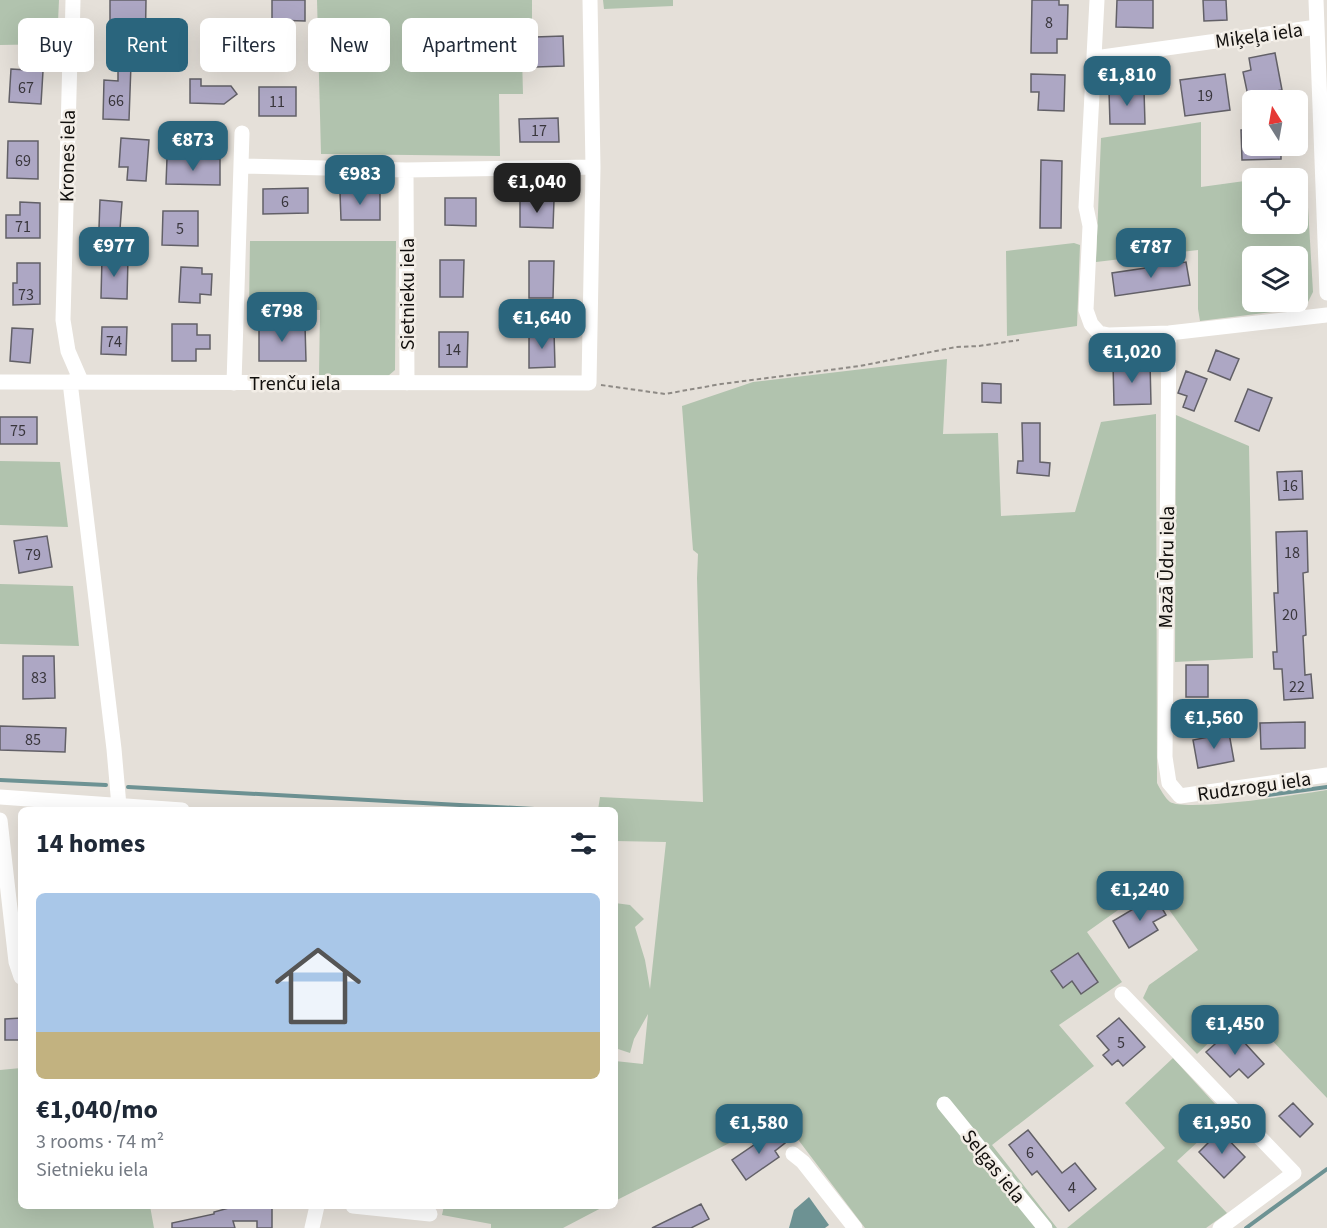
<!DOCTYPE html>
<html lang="en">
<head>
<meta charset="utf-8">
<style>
  body { margin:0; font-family:"Source Sans 3",sans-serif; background:#f6f6f7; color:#1f2937; height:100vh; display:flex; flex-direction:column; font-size:22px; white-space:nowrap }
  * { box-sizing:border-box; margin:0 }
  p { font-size:20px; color:#747a83 }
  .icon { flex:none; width:33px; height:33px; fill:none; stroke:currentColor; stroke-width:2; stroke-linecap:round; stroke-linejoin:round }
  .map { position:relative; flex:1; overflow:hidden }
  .side { position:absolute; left:18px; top:807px; width:600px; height:402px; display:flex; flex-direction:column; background:#fff; border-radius:9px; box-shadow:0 6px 24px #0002 }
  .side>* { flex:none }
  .hud { position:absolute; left:18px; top:18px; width:600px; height:54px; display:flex; gap:12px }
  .needle { width:39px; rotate:349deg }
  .fabs { position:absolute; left:1242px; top:90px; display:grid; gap:12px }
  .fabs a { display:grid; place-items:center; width:66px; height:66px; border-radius:9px; background:#fff; box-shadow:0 6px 24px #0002; font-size:30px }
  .price { position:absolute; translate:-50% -51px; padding:0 14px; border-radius:12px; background:#2a657d; color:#fff; font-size:20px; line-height:39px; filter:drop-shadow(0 2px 3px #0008) }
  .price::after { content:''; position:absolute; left:50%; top:36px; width:18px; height:14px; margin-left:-9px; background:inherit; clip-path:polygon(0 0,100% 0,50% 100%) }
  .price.active { background:#222; color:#fff }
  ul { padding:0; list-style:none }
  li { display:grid; align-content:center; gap:12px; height:318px; padding:0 18px }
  li span { display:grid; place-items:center; height:186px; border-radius:9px; color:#555 }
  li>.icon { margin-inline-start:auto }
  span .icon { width:108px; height:108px; fill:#fffc; stroke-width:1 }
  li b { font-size:26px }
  h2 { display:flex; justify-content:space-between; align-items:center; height:72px; padding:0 18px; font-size:26px }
  .chip { padding:0 21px; border-radius:9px; background:#fff; box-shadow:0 6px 24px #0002; font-size:21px; line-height:54px }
  .chip.active { background:#2a657d; color:#fff }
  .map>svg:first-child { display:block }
</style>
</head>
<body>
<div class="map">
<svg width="1327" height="1228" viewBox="0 0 1327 1228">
  <rect width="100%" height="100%" fill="#e5e0d9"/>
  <!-- green -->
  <path fill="#b1c3ae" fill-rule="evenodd" d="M0,0h59l-2,44 -57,1z
    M317,0h215v19h-11l2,75h-24l1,62 -179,-2z
    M603,0h70v6l-69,3z
    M1201,122v65l51,-7v44h46v-46h-34l42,-5 7,119 -8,16 -105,13 -2,-12v-59l-102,12 5,-124zM1252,256h46v46h-46z
    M250,241h146l-1,129 -7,6h-69l1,-66 -71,-2z
    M1074,243l6,2 -3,81 -70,10 -1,-85z
    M947,359l-4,75 55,-1 3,83 74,-4 26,-90 55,-8 1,369c3,6 8,15 13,19 17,10 131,-8 157,-12v308l-84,-88 -46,44 -54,-56 6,-13 49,-35 -46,-64 -65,46 35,50 -63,43 35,41 -102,79 65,83h-192l-84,-111 -166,84v-140l28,3 5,-50 -14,25 -4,14 -15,-5v-145l15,2 14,14 -9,8 10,33 5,29 16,-147 -51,-1v-31h-17l2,-13 103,5 -6,-224 1,-24 -5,-4 -11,-144 71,-24z
    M1176,415l73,31 4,212 -78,4z
    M0,461l60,1 8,65 -68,-2z
    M0,584l73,2 6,60 -79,-2z
    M1173,1058l53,58 -49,45 50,52 -21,15h-139l98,-80 -40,-45z
    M21,1068v138h129l4,22h-154v-158z
    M444,1206h161l-42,22h-72v-4l-49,-9z"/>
  <!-- water -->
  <path fill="#6d9293" d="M809,1197l20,28 -4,3h-36l5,-18z"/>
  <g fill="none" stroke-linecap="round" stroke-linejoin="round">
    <!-- stream -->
    <path stroke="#6d9293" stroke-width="4" d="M0,780l106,5
      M128,787l424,23
      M1261,796l66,-9
      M1246,1228l81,-59"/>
  </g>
  <!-- building -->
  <path fill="#ada7c4" stroke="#626067" stroke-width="1.5" d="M110,0h36l-1,64h-14l-2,56 -26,-1 1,-39 14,1v-26l-8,-1z
    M272,0h33v21l-33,-1z
    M1032,0h27v5h9l-1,34h-10v14h-26z
    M1117,0h36v28l-37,-1z
    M1203,0h23l1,20 -23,1z
    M563,36l1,30 -28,1 -1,-30z
    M256,50h30v17h-30z
    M1275,53l7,37 -34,6 -5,-24 8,-2 -2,-12z
    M11,69l32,2 -2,33 -32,-2z
    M1031,74l34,1 -1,36 -26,-1 1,-18h-8z
    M1225,74l5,36 -45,6 -5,-36z
    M190,79h11v7h30l6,8 -13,10 -34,-1z
    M259,87h37v29h-37z
    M1144,90l1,34h-35l-1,-33z
    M558,118l1,24h-39l-1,-23z
    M1241,130h11v16h29v13l-39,1z
    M121,138l28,2 -3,41 -19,-1 1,-13h-9z
    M8,141h30v38l-31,-1z
    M167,158l53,1v26l-54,-1z
    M1041,160l21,1 -1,67h-21z
    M308,188v25l-45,1v-25z
    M380,191v29h-39l-1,-28z
    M445,198h31v28l-31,-1z
    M100,200l22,2 -2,27 -21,-1z
    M520,200h34l-1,28 -33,-1z
    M20,202l20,1v35h-34v-23h14z
    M163,211h35v35l-36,-1z
    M102,257l26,1 -1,41 -26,-1z
    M440,260h24l-1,37h-23z
    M529,261h25l-1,37h-24z
    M1186,262l4,23 -75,11 -3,-23z
    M17,263h23v41l-27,1v-22h4z
    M181,267l21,1v6h10l-1,21 -11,-1v9l-21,-1z
    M172,324h25v11h13v14h-14v12h-24z
    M259,325h46l1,36h-47z
    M102,327h25l-1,28 -25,-1z
    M12,328l21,1 -3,34 -20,-2z
    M554,331l1,36 -26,1v-36z
    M439,332h29l-1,35h-28z
    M1216,350l23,9 -9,21 -22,-9z
    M1150,362l1,42 -37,1 -1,-42z
    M1186,371l21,8 -13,32 -11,-4 4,-11 -9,-3z
    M982,383l19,1v19l-19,-1z
    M1248,389l24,9 -13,33 -24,-10z
    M0,417h37v27h-37z
    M1022,423h18v39l10,1 -1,13 -32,-3 1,-12h5z
    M1302,471l1,28 -24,1 -2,-28z
    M1307,531l1,41 -5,1 3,62 -3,1 2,39 6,-1 2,24 -29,2 -2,-31h-8l-1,-17h4l-3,-59h4l-2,-61z
    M47,536l5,31 -33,6 -5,-32z
    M23,656h31l1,42 -32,1z
    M1186,665h22v32h-22z
    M1305,722v26l-44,1 -1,-26z
    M0,726l66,2 -1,24 -65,-2z
    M1229,733l5,28 -36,7 -5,-28z
    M1155,896l11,19 -13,7 5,8 -29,18 -16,-27z
    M1078,953l20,29 -17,12 -9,-13 -9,7 -12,-17z
    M21,1018v22h-16v-21z
    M1119,1018l26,29 -22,19 -5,-6 -6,5 -9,-10 6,-5 -12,-14z
    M1232,1029l32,35 -16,14 -9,-9 -9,8 -24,-25z
    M1293,1103l20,21 -13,13 -21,-21z
    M776,1130l9,13 -10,8 4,6 -33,23 -14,-20z
    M1028,1130l34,43 13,-10 21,26 -27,22 -32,-40 -5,4 -23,-30z
    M1220,1131l25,26 -21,21 -25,-26z
    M701,1204l8,15 -18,9h-39z
    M236,1206h36v22h-15v-7h-24l2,7h-63v-5l42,-9v-2z"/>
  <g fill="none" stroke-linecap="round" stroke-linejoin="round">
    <!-- path -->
    <path stroke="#8e8a85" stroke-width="2" stroke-dasharray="4.5 3" stroke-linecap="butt" d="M601,385l64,9 56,-10 139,-18 96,-19 23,-1 40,-6"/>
    <!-- minor -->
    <path stroke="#fff" stroke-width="15" d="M73,0l-1,43 -2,13 -7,264 5,31 13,30
      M1097,0l-11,207 4,19 -4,84 5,14 8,9 10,2 60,-2 158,-18
      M1316,0l11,293
      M1095,58l222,-31
      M241,166l165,4
      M1169,333l-4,424 4,26 11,13 147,-21
      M0,382l589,1 4,-216 -3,-167
      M70,382l44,367 5,57
      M234,383l8,-250
      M407,383l-1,-213 187,-3
      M0,797l182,13
      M0,820l16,142 5,15
      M1122,994l172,179 -74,55
      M944,1104l101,124
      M793,1154l10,8 52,66
      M353,1206l77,8
      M312,1228l5,-22"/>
  </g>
  <g text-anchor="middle" stroke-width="5" stroke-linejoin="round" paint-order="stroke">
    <!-- number labels -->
    <g font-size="16" fill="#39363c">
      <text x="1049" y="28">8</text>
      <text x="26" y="93">67</text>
      <text x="1205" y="101">19</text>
      <text x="116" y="106">66</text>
      <text x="277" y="107">11</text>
      <text x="539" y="136">17</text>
      <text x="23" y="166">69</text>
      <text x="285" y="207">6</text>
      <text x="23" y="232">71</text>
      <text x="180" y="234">5</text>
      <text x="26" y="300">73</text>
      <text x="114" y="347">74</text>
      <text x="453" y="355">14</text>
      <text x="18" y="436">75</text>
      <text x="1290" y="491">16</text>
      <text x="1292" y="558">18</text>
      <text x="33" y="560">79</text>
      <text x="1290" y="620">20</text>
      <text x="39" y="683">83</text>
      <text x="1297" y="692">22</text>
      <text x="33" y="745">85</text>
      <text x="1121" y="1048">5</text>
      <text x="1030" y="1158">6</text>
      <text x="1072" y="1193">4</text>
    </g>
    <!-- street labels -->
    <g font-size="20" fill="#12100e" stroke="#f2ede6">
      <text transform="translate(1259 35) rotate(-8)" y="7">Miķeļa iela</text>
      <text transform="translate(67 156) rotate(-89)" y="7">Krones iela</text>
      <text transform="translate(407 294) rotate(-90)" y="7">Sietnieku iela</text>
      <text x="295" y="390">Trenču iela</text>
      <text transform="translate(1166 567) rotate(-89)" y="7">Mazā Ūdru iela</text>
      <text transform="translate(1254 786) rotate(-8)" y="7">Rudzrogu iela</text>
      <text transform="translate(994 1166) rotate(51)" y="7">Selgas iela</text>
    </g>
  </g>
</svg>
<div class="fabs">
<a><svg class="needle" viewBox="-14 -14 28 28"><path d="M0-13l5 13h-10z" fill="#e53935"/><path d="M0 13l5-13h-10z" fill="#747a83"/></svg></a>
<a><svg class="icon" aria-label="locate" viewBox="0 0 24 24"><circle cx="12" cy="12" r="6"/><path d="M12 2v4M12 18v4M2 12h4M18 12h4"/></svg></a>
<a><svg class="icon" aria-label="layers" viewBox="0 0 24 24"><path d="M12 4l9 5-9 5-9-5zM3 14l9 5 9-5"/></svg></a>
</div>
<b class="price" style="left:1127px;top:107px">€1,810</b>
<b class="price" style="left:193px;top:172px">€873</b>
<b class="price" style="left:360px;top:206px">€983</b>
<b class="price active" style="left:537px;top:214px">€1,040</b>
<b class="price" style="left:114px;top:278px">€977</b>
<b class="price" style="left:1151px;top:279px">€787</b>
<b class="price" style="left:282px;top:343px">€798</b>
<b class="price" style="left:542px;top:350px">€1,640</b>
<b class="price" style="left:1132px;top:384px">€1,020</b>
<b class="price" style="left:1214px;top:750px">€1,560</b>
<b class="price" style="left:1140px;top:922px">€1,240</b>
<b class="price" style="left:1235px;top:1056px">€1,450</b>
<b class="price" style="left:759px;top:1155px">€1,580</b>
<b class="price" style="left:1222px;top:1155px">€1,950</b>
<div class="hud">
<a class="chip">Buy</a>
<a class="chip active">Rent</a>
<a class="chip">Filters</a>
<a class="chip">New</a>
<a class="chip">Apartment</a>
</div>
<section class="side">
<h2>14 homes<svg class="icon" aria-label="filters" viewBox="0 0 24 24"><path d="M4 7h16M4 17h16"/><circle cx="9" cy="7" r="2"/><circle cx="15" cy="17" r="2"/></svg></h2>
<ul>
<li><span style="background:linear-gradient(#a9c7e8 75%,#c2b280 0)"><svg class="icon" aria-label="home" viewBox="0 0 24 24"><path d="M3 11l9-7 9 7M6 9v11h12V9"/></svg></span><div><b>€1,040/mo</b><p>3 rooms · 74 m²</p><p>Sietnieku iela</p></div></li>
</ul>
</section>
</div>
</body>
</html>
